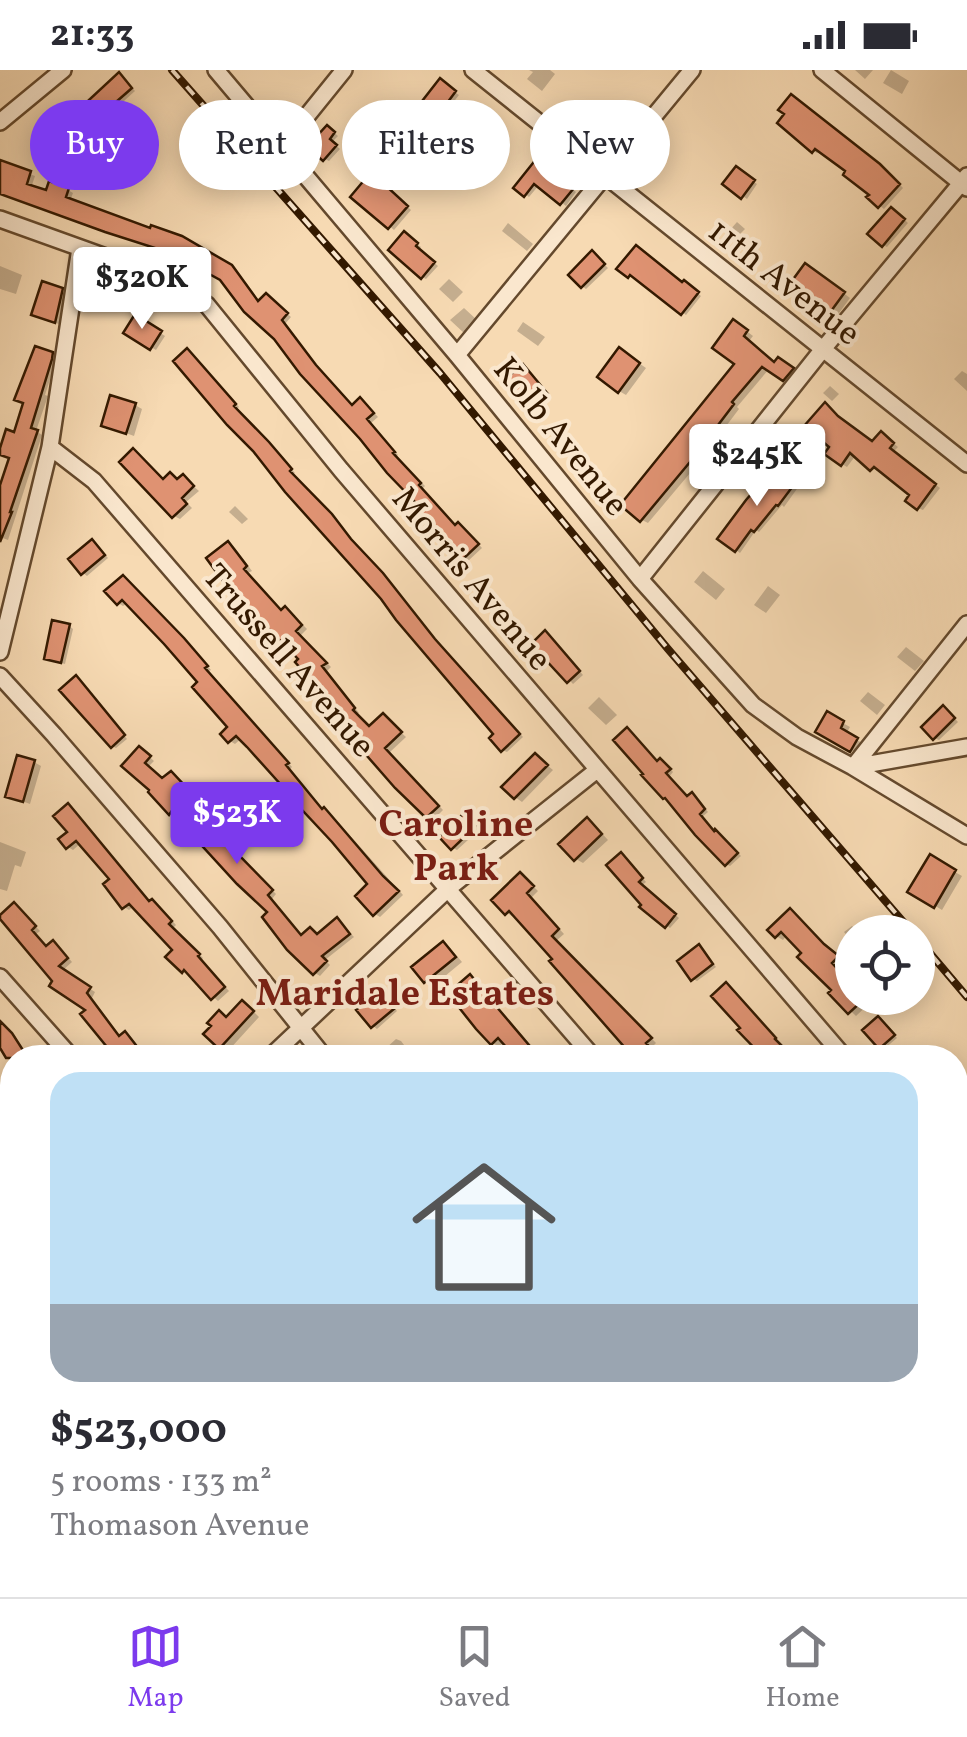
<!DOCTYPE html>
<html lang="en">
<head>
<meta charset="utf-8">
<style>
  body { margin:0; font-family:Vollkorn,serif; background:#f7f7f7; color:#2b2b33; height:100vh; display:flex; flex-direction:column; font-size:38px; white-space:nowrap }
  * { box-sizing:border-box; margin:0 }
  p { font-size:32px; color:#7c7c81 }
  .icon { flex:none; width:55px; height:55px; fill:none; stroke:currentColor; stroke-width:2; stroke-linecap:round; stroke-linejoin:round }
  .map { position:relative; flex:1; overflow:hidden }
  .panel { position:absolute; left:0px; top:975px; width:968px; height:552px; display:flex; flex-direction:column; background:#fff; border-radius:40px 40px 0 0; box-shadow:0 5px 25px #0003 }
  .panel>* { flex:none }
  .hud { position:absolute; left:30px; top:30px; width:908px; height:90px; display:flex; gap:20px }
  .controls { position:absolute; left:835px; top:845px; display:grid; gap:20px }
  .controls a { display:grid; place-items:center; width:100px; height:100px; border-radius:50%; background:#fff; box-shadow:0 5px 25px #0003; font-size:50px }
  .price { position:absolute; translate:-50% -85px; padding:0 22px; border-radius:10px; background:#fff; color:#222; font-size:32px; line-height:65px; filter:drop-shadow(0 2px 5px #0008) }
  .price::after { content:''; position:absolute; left:50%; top:60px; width:30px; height:22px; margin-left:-15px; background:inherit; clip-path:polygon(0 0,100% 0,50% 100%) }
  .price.active { background:#7c3aed; color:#fff }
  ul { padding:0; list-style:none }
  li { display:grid; align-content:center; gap:20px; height:530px; padding:0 50px }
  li+li { border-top:2px solid #e1e1e2 }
  li span { display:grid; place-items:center; height:310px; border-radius:30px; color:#555 }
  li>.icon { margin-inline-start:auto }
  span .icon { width:180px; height:180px; fill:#fffc; stroke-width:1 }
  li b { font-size:42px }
  .pill { padding:0 35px; border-radius:45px; background:#fff; box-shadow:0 5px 25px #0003; font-size:35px; line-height:90px }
  .pill.active { background:#7c3aed; color:#fff }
  .status { display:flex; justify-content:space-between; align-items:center; height:70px; padding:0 50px; background:#fff; direction:ltr }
  .status svg { height:28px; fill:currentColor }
  .tab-bar { display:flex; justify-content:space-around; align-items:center; height:140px; border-top:2px solid #e1e1e2; background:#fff; font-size:28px; color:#7c7c81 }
  .tab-bar a { display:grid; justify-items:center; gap:5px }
  .tab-bar .active { color:#7c3aed }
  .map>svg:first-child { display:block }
</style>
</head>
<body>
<div class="status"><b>21:33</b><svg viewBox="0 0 49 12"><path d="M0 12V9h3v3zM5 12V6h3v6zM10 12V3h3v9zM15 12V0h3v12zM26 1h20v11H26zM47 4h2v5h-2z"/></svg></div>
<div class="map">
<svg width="967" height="1527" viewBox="0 0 967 1527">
  <rect width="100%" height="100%" fill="#f7dab3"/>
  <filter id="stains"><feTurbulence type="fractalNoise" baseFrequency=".002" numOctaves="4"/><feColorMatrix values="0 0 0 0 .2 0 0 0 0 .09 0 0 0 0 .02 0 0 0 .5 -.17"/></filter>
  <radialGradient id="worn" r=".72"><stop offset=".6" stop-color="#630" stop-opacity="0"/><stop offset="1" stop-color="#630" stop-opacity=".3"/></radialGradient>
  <!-- shadow -->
  <path fill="#0003" d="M529,0h21l5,4 -13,17 -15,-12 6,-7z
    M855,0h18l-8,9z
    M891,0l18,11 -7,13 -19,-11z
    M123,8l12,13 -32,29 2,2 -20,20 -4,-2z
    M440,12l19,13 -18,23 -18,-13z
    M613,44l14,10 -12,16 -14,-9z
    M788,44l97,55 18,19 -19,21 -4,-3 -10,-9 2,-3 -23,-23 -29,-21 -3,3 -4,-2z
    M492,53l14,11 -19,23 -4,-2z
    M331,60l7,6 -6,6 8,7 -11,12 -4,-2z
    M0,93l35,13 -4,12 16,5 21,-3 5,3 -3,8 81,30 30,7 56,33 23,31 11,-3 20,18 -6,7 36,47 32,36 12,-4 13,14 -7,6 27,32 -2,2 29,29 -3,3 35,38 2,-2 5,3 18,20 -14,13 -5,-3 -43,-55 -198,-225 -36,-21 -186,-64z
    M542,94l34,28 -10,14 -27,-21 -10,12 -12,-9z
    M736,100l21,14 -10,15 -21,-15z
    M376,108l35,32 -17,20 -41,-34z
    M896,142l12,11 -21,24 -4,-2z
    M737,152l8,7 -8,8 -8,-6z
    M508,153l25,21 -6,7 -25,-20z
    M408,167l13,10 -2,3 19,16 -12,13 -4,-2z
    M596,186l12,12 -22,21 -4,-3z
    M0,196l22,9 -6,19 -16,-5z
    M620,198l68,18 13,10 -15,19 -51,-39 -2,2z
    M813,200l37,28 -16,22 -7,-4z
    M449,209l14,13 -10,10 -14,-13z
    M62,221l7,4 -7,30 -21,-7z
    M464,238l13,12 -12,14 -15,-14z
    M136,248l29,18 -9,14 -30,-18z
    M523,252l22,15 -7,9 -21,-15z
    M740,256l13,10 -4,5 27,24 3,-5 20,13 -8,10 -22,-14 -32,38 2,2 -43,57 -48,57 -6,-3 95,-156z
    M192,284l47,53 -2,2 36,38 22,26 -2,1 43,45 103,125 84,93 -16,15 -5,-2 -5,-16z
    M52,285l5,3 -12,37 3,1 -12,35 6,4 -34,105 -8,-3v-44l26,-90z
    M627,285l19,13 -20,27 -7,-4z
    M523,297l27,31 -14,11 -4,-2z
    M962,301l5,3v17l-13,-12z
    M830,316l9,8 -7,7 -9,-8z
    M135,335l7,4 -8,27 -30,-11z
    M830,338l14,14 29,22 13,-7 12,10 -5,5 47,36 -17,22 -5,-2 -5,-13 -34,-27 -2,3 -21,-16 -9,12 -5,-3 -10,-17z
    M783,402l16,14 -15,21 -2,-2 -23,27 -3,-2 -16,23 -19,-14z
    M183,407l16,14 -13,11 6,6 -12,11 -6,-3 -9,-35h13z
    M235,436l13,13 -6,5 -13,-12z
    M96,474l12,14 -21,18 -4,-3z
    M229,474l6,4 17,23 -4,2 35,38 8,2 16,16 -7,7 31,31 -4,4 32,42 -2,1 14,14 12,-12 23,21 -17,16 54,57 -10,10 -6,-4 -125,-157 -75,-77z
    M703,501l22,18 -9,11 -22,-18z
    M128,511l61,63 22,26 -2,1 83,96 -2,2 33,40 7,4 73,82 -23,22 -5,-3 -5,-30 -128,-146 -7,6 -5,-3 1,-14 -30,-45 -73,-79 -5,3 -5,-3z
    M768,516l12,9 -14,18 -12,-8z
    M69,556l4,3 -8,35 -14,-4z
    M549,566l34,39 -10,9 -38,-40z
    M906,577l18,14 -9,10 -18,-14z
    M76,608l51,61 -11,9 -4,-2z
    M868,622l17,13 -8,10 -17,-14z
    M599,627l18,18 -11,10 -18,-17z
    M948,641l10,11 -19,18 -5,-2z
    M828,645l22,12 -4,7 18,10 -6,10 -39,-23z
    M632,663l27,30h6l8,9 -4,5 19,21h8l12,14 -6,5 39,39 -11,10 -4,-2z
    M144,682l10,9 -6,6 16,14 12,-4 12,13 -8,8 43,44 13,-5 11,12 -8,7 37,38 -4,5 31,38 15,-1 19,-16 17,17 -29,23 5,5 -10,11 -5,-3 -44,-60 -146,-147z
    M536,686l17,14 -31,32 -7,-5z
    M34,692l7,4 -11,38 -22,-8z
    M68,736l5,3 78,94 7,2 18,20 -3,3 30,30 -2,3 28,30 -11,10 -35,-30 -8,-21 -41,-44 -5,4 -5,-3 -11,-28 -32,-36 -8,7 -5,-3 2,-15z
    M469,749l10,11 -22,20 -4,-2z
    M587,750l7,5 14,15 -25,23 -7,-4z
    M0,772l26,10 -5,15 -6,-2 -8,26 -7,-2z
    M625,788l21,24 -5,4 38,32 -9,10 -27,-21z
    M930,788l32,18 -20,34 -31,-19z
    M526,809l12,12 -7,7 33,36 -8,7 100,102 -5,5 9,10h-21l-124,-144 -3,2 -5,-3z
    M15,835l25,26 -4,3 12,14 5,-5 6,4 13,15 -10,9 33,21 -3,6 29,39 4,-3 6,3 16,21h-28l-30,-48 -34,-29z
    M791,841l52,50 -6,6 15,17v14h23l-19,18 -24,-23 3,-3 -48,-55 -4,5 -7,-4z
    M852,856l6,6h-6v9l-8,-9z
    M443,874l7,4 12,14 -29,24 -7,-4 -12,-14z
    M699,877l17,20 -19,14 -4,-2z
    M470,907l6,4 65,77h-22l-14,-17 -6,6 -6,-4 -29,-50z
    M384,925l13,16 -20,18 -4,-3z
    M249,937l10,10 -31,34 -7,-4 -2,-34 9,5z
    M883,952l14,16 -13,11 -4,-2z
    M396,969l5,2 13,17h-22l-7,-9z
    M957,1031l10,9v8l-12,12z
    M0,1164l12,10v22l-12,-11z
    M955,1174l12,10v7l-12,14z
    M967,1278v32l-9,6 7,7 -10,8v-45z
    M0,1300l12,11v22l-12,-9z
    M12,1431v22l-11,-10z
    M180,1515h32l-6,12h-36z
    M260,1515l5,3 13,9h-23l-3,-2z
    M611,1515h26l2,1 1,11h-28z
    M694,1515h22l1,12h-22z
    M408,1519l4,2 6,6h-18z
    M541,1522l5,5h-21l-1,-4z"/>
  <!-- building -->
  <path fill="#df9272" stroke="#331900" stroke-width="2.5" d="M119,2l13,16 -32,28 2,3 -23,23 -17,-17z
    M440,8l16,13 -20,27 -17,-13z
    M791,24l89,70 20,20 -22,24 -12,-11 3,-2 -26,-20 2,-4 -30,-22 -3,4 -35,-30 7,-9 -6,-4z
    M488,47l15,13 -21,27 -16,-13z
    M327,55l8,7 -5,7 7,6 -14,16 -16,-14z
    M537,88l37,30 -14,17 -26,-21 -10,13 -11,-9z
    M0,90l31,11 -4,13 19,6 3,-9 20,7 -3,9 84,31 1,-3 31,11 50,29 26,36 8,-8 22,20 -6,7 34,45 36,40 8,-8 14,16 -7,6 28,33 -2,1 28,30 -2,2 36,40 3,-3 21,22 -17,16 -50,-54 4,-3 -29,-30 -27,-34 -60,-65 -26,-35 -30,-27 -24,-32 -38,-21 1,-2 -78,-25 -105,-38z
    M736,96l19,14 -14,19 -19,-15z
    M371,102l37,34 -20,23 -38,-32z
    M891,137l14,12 -23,28 -15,-13z
    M404,161l14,12 -2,3 19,16 -14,17 -33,-29z
    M636,175l46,37 2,-2 15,12 -18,23 -51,-40 -2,3 -12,-9z
    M592,180l13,14 -24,24 -13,-13z
    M805,193l40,29 -19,26 -40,-29z
    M42,211l21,7 -8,35 -24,-8z
    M135,244l27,17 -12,19 -27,-17z
    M733,249l15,11 -4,6 30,26 4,-5 16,11 -11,13 -21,-14 -30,35 2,2 -44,58 -50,60 -20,-17 114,-141 -22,-16z
    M35,276l18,6 -1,7 -21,69 7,2 -28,82h2l-12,30v-57l9,-27 -9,-3v-7l6,-19 8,3 9,-29 -9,-3z
    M619,277l21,16 -22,30 -21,-16z
    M187,278l49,56 -2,2 35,36 23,27 -2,2 42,43 19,25 32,34 52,66 85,95 -19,18 -12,-14 4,-4 -97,-114 -15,-21 -96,-107 -32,-41 -26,-26 -54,-64z
    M523,294l25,30 -17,15 -26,-30z
    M110,325l26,8 -10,31 -25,-8z
    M825,332l13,14 34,25 9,-10 13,12 -4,5 46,36 -19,26 -12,-9 4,-6 -35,-28 -4,4 -20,-18 -9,13 -17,-12 5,-7 -25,-21z
    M133,378l30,31 7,-7 7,7 6,-5 11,12 -12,12 5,6 -15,14 -53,-56z
    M779,397l17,15 -18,24 -2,-1 -22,27 -3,-2 -16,22 -18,-13 29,-39 21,-24 2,2z
    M92,469l13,16 -24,20 -13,-16z
    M228,471l19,25 -3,3 37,41 4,-4 17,19 -6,6 31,32 -5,3 33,42 -2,2 16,16 14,-13 19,19 -17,16 54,58 -13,12 -31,-30 -48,-55 2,-2 -28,-36 2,-1 -28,-32 3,-3 -73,-75 -19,-26z
    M123,505l61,63 24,28 -3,2 84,95 -3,2 36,44 2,-2 59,69 16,15 -26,25 -18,-20 12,-12 -35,-42 -29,-31 -2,1 -19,-26 -35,-39 -11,-11 -8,7 -8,-9 7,-7 -35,-40 5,-5 -33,-38 -42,-44 -5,5 -13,-14z
    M52,550l18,4 -9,39 -17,-4z
    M545,560l35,41 -13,12 -36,-39z
    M76,605l49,60 -14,13 -52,-58z
    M943,635l12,13 -22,22 -12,-13z
    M827,641l17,10 -3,7 17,10 -8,14 -35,-20z
    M627,657l30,34 3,-3 11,11 -5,4 21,23 5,-4 13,17 -5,5 14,17 1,-2 23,24 -13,13 -30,-31 -30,-37 -2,1 -22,-24 2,-1 -30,-34z
    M139,676l12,10 -6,7 17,15 9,-7 14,15 -9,8 46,46 8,-9 14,14 -8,7 37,38 -5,5 33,40 9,-8 7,7 20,-17 13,17 -28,22 5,5 -14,14 -26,-25 -25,-33 5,-5 -30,-28 -66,-72 -2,3 -21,-23 1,-2 -28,-24z
    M535,683l13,12 -34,34 -13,-12z
    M17,685l18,5 -12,42 -18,-5z
    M68,733l81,98 3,-2 20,22 -3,3 31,30 -2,2 27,31 -14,13 -27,-30 -2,3 -17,-16 7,-7 -43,-46 -7,5 -19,-25 6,-5 -33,-38 -10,8 -8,-10 9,-7 -14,-16z
    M464,743l12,13 -25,24 -12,-13z
    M587,747l15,17 -28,27 -16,-17z
    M621,782l22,26 -4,4 37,32 -11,14 -26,-21 2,-2 -35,-40z
    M930,784l26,16 -22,38 -27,-16z
    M520,802l14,14 -7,7 32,36 -7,7 100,102 -6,5 14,15h-26l-85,-97 3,-2 -43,-48 -4,4 -14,-15z
    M14,832l22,24 -4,4 14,16 7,-6 15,18 -9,8 32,21 -4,6 32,43 6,-5 21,27h-30l-36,-44 5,-4 -36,-24 3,-5 -52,-62v-4z
    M790,838l34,36 15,12 -7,7 20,21v14h5l4,4 -13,12 -20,-21 3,-3 -34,-33 4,-4 -20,-21 -6,6 -8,-8z
    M443,871l13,16 -32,26 -13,-16z
    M699,874l14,20 -22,17 -14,-20z
    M470,904l20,25 50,59h-24l-18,-20 -7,7 -15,-16 -23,-29 8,-7 -6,-6z
    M726,912l50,56 -1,1 19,19h-30l-27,-28 3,-2 -29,-32z
    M380,920l15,18 -24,20 -15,-18z
    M242,930l12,11 -35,38 -16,-15 8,-8 -4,-3 12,-13 7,7z
    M878,946l17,19 -16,14 -17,-19z
    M0,951l12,12 16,25h-22l-6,-10z"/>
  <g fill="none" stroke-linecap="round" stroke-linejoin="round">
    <defs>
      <path id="minor" d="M216,0l241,285 183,224 113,126 44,32 56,30 114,69
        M473,0l494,394
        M822,0l145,118
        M0,52l63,-52
        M281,78l63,-78
        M0,149l178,64 29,22 134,165 504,588
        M457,285l235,-285
        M50,377l44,34 500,577
        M640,509l183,-230 144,-173
        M0,582l50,-205 30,-199
        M0,606l54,59 166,192 105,131
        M853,697l114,-143
        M853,697l114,-20
        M0,907l72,81
        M269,988l180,-170 148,-118
        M955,1115l12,14
        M955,1236l12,-9
        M0,1246l12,10
        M0,1489l12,10
        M33,1515l12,12
        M314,1515l16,12
        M582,1515l1,12
        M752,1515l1,12
        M118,1527l10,-12"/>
    </defs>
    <!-- minor casing -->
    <use href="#minor" stroke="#64492d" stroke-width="20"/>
    <!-- minor -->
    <use href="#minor" stroke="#fae7ce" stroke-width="15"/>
    <defs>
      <path id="rail" d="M172,0l268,303 228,276 244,283
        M918,869l49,58"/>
    </defs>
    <!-- rail casing -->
    <use href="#rail" stroke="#331900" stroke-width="8"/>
    <!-- rail -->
    <use href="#rail" stroke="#fae7ce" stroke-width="4" stroke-dasharray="11" stroke-linecap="butt"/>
  </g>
  <g text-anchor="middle" stroke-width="8" stroke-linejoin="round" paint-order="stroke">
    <!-- street labels -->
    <g font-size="35" fill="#331900" stroke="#fae7ce">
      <text transform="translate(785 211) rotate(38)" y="12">11th Avenue</text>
      <text transform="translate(562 366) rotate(51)" y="12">Kolb Avenue</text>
      <text transform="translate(473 508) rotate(50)" y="12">Morris Avenue</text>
      <text transform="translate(290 590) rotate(49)" y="12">Trussell Avenue</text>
    </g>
    <!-- neighbourhood labels -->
    <g font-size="38" font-weight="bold" fill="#7a1f14" stroke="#fae7ce">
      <text x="456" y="766">Caroline<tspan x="456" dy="44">Park</tspan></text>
      <text x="405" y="935">Maridale Estates</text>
    </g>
  </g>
  <rect width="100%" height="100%" filter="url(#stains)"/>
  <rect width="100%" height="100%" fill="url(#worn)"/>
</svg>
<div class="controls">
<a><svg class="icon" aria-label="locate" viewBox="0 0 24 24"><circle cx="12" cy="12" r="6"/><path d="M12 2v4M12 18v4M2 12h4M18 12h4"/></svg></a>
</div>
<b class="price" style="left:142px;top:262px">$320K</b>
<b class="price" style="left:757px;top:439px">$245K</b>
<b class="price active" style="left:237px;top:797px">$523K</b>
<div class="hud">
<a class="pill active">Buy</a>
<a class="pill">Rent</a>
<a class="pill">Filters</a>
<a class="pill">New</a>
</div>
<section class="panel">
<ul>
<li><span style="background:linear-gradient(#bfe0f5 75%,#9aa5b1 0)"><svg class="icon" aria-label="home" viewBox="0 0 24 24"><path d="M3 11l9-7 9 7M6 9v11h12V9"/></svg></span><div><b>$523,000</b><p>5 rooms · 133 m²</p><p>Thomason Avenue</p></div></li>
</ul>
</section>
</div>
<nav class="tab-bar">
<a class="active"><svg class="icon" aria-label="map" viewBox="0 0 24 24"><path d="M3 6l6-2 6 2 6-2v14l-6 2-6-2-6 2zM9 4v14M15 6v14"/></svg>Map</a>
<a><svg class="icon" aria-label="saved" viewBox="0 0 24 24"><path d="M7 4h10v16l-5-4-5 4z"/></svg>Saved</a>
<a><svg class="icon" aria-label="home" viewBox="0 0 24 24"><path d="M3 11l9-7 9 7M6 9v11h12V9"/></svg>Home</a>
</nav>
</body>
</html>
